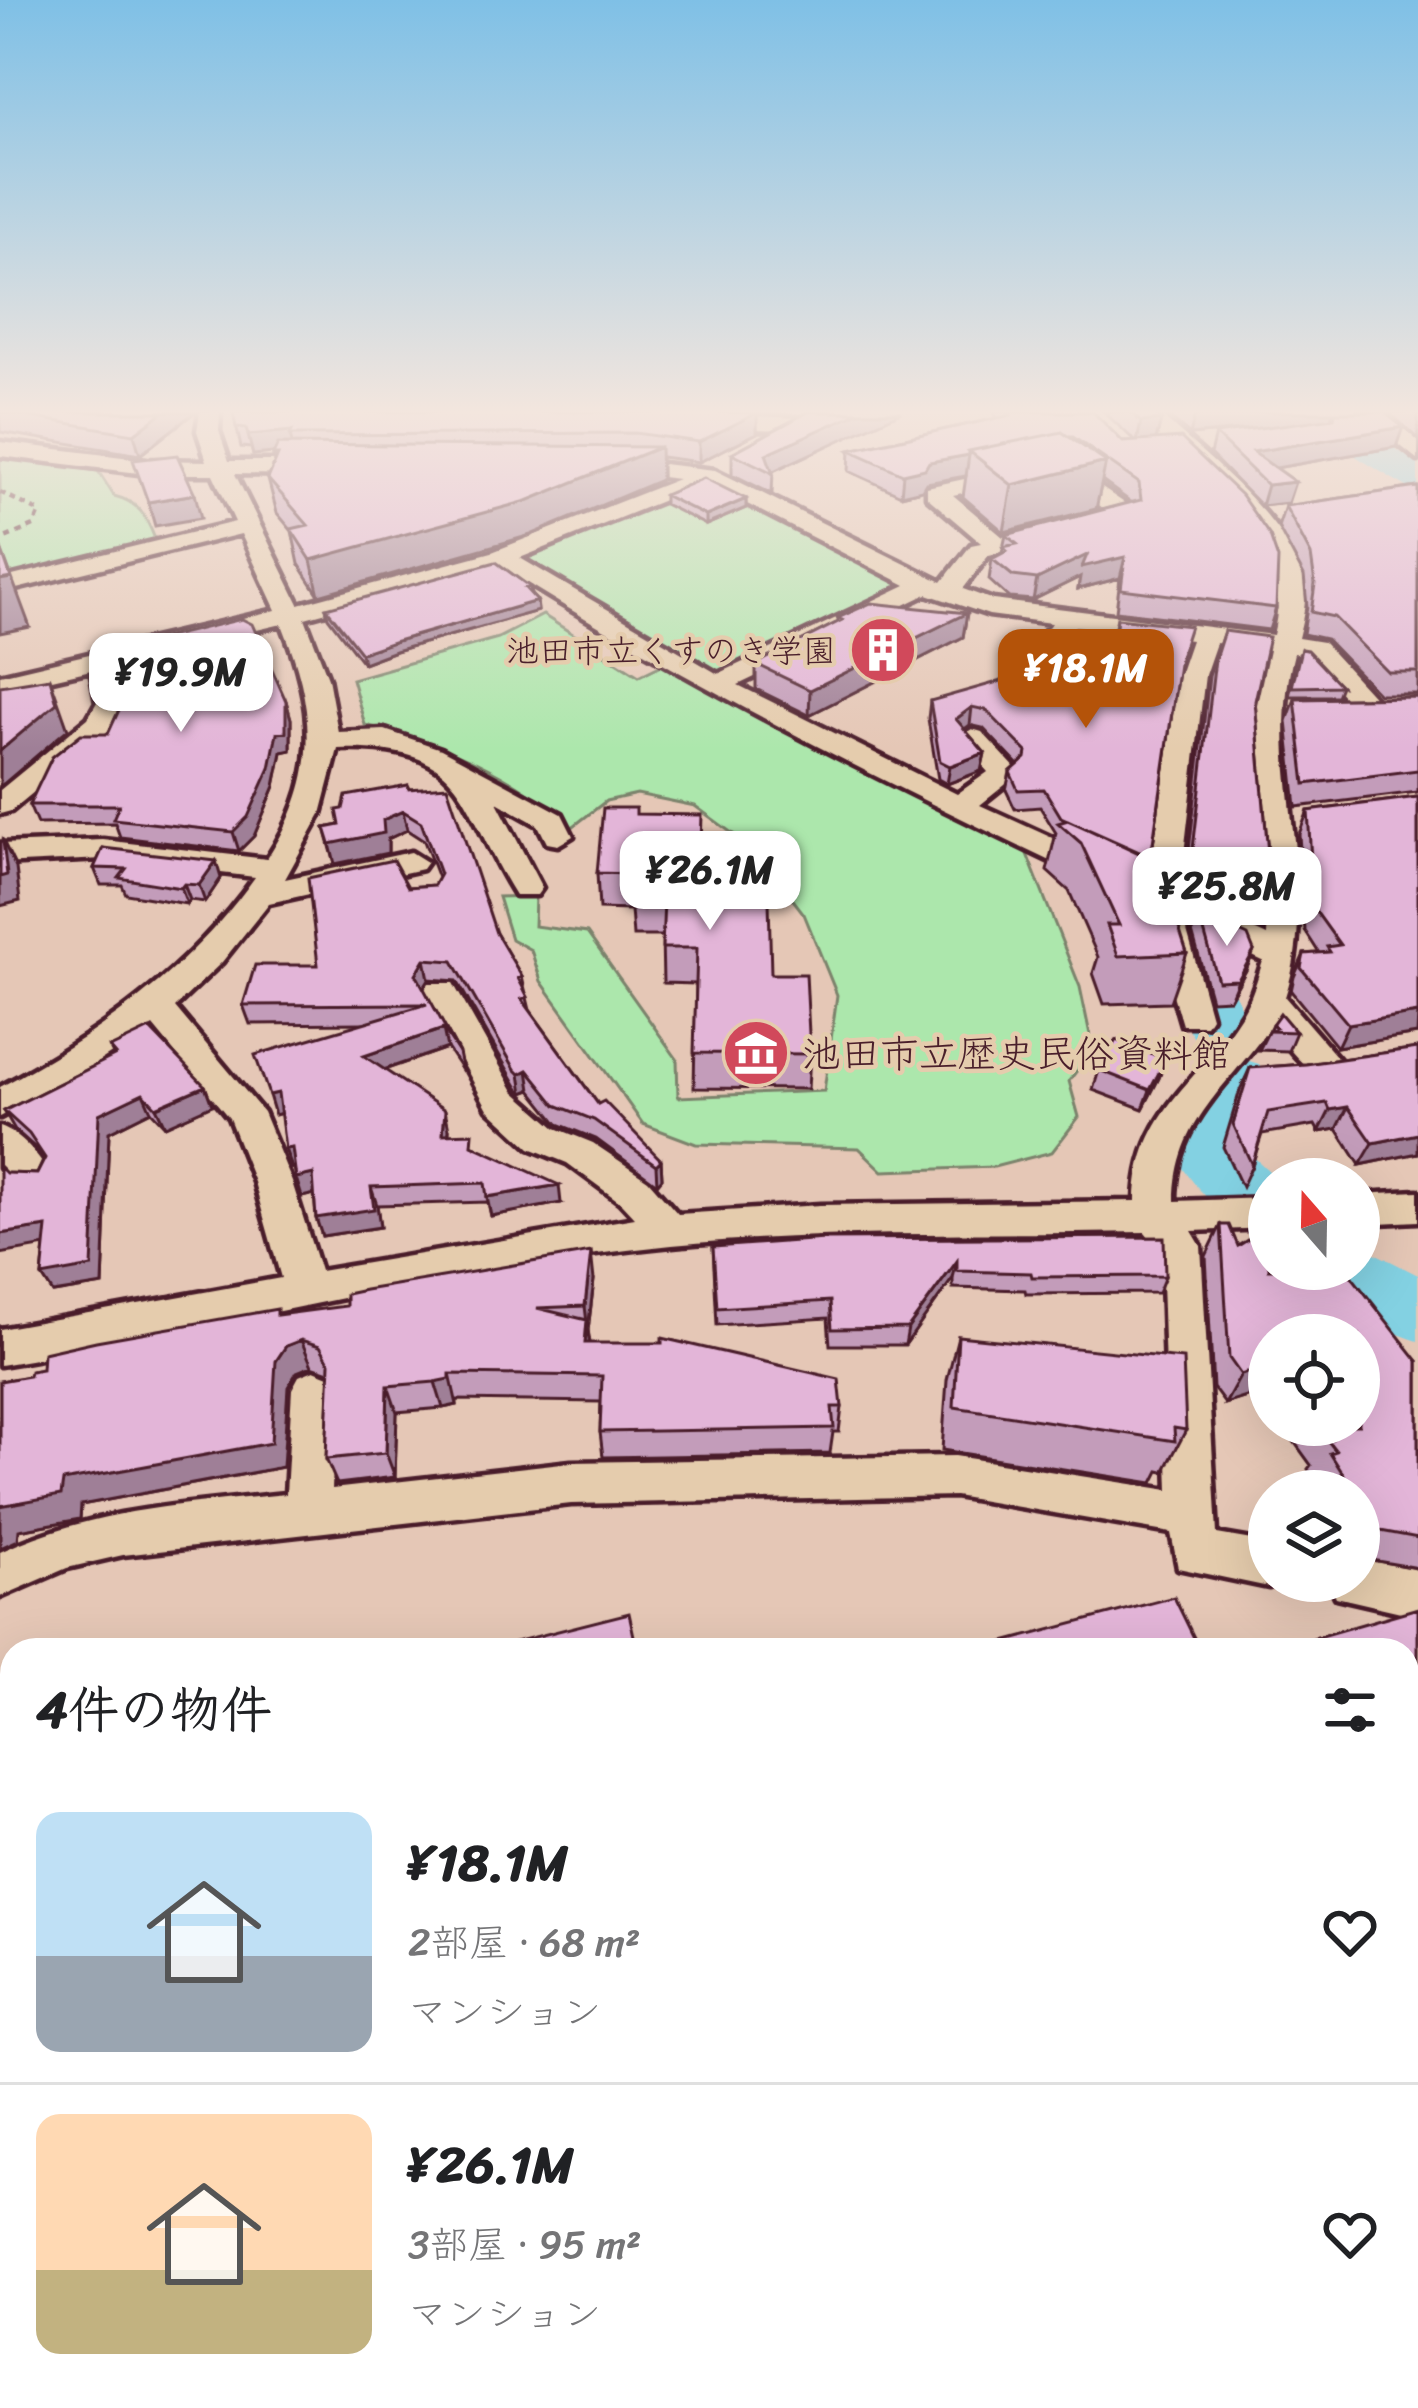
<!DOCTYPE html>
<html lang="ja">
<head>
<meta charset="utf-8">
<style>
  body { margin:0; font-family:Sriracha,"Klee One",sans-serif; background:#f2f2f2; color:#202124; height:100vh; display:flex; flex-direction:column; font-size:45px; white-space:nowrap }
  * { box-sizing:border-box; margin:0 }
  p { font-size:39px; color:#757577 }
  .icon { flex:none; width:66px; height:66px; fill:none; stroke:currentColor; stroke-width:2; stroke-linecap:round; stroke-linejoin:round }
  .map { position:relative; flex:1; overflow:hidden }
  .side { position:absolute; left:0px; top:1638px; width:1419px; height:771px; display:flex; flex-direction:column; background:#fff; border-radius:36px 36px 0 0; box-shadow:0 12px 48px #0002 }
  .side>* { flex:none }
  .needle { width:78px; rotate:340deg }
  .buttons { position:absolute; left:1248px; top:1158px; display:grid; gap:24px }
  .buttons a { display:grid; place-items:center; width:132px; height:132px; border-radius:50%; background:#fff; box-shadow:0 12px 48px #0002; font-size:60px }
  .price { position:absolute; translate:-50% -102px; padding:0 27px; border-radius:24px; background:#fff; color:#222; font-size:39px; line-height:78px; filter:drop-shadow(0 3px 6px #0008) }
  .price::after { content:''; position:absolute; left:50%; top:72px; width:36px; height:27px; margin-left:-18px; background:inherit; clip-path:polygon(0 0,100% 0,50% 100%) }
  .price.active { background:#b45309; color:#fff }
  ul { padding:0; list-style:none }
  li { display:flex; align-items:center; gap:36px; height:300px; padding:0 36px }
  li+li { border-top:3px solid #e0e0e0 }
  li span { display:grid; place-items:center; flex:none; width:336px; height:240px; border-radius:24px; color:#555 }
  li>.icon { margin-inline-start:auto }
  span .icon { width:144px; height:144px; fill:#fffc; stroke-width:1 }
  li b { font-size:51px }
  h2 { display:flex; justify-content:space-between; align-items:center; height:144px; padding:0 36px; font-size:51px }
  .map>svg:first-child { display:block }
</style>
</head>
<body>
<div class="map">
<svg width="1418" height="2408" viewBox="0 0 1418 2408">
  <rect width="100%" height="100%" fill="#e5c7b6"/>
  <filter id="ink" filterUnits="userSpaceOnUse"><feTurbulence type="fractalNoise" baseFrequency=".00833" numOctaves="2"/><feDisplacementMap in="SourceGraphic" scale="24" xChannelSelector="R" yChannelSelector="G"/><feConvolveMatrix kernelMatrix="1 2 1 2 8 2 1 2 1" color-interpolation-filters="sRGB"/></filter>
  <g filter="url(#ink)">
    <!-- green -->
    <path fill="#ace7ac" stroke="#7b836c" stroke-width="3" d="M0,456l98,15 16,25c25,6 32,20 41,43l-155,41z
      M713,484l193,99 -183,88h-14l-188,-109v-4l178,-73z
      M543,615l96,61 27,-13 357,181 57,143 13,62 -24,32 10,36 -27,35 -58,15 -111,4 -24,-23 -163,-4 -53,-20 -102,-143 -10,-31 -20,-11 -13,-42 37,-1 -1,30 53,7 90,126 1,38 146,-6 13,-96 -33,-81 -49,-64 -60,-44 -58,-12 -31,7 -36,28c-50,-55 -133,-88 -205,-104l-13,-46 146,-41z"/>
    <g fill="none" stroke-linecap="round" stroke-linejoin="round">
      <!-- river -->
      <path fill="#83d1e2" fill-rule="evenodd" d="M1292,412h50l76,52v28c-14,-4 -121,-72 -126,-80z
        M1223,628l16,4 7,10c-30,43 -44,219 -38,274 5,38 29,79 43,114l-9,15 -22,7 -22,-7 -9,-15c-12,-34 -28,-70 -37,-105 -10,-42 23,-254 48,-290z
        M1236,1057l23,7 11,22 -29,43 -2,15 39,35h-9v58c-42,-14 -76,-48 -97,-87l4,-26 37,-60z
        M1359,1245l59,30v66c-38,-13 -91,-35 -110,-72h51z"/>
      <defs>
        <path id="minor" d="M200,412h20l-1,19 10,30h94l11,7 -11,7 -88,-1 64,130 193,-52 186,-73 -76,-9 -3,-5 11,-7 105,12 227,112 29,-37 10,-2 -54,-46v-10l131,-28 74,49v10l-143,37 -26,34 30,11 280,35c28,-107 -83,-152 -138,-223h22c45,41 124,102 145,161 7,21 1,45 -4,65l25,4 57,62 -4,6h-20l-50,-55 -12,-2c-30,116 29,230 -9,344l58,67 -5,9c-31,9 -49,-27 -67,-48 -42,62 -96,95 -96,176l94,-3v30l-77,3 9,15 16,288 52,9v38h16l-16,6 -91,-19 -7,-35 -216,-37 -384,8 -448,51 -56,13 -67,29v-45c96,-44 183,-47 286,-58l6,-105 7,-13 15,-6 15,6 7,13 -4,100 239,-27 384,-6 214,34 -8,-239 -16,-19c-158,3 -316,-2 -473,13 -228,23 -447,83 -672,120v-36l281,-51 -27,-96 -25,-64 -76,-92 -81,53 -72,38v-30c100,-54 188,-116 255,-210l-152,-18 -103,5v-20l103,-4 164,19c53,-82 50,-147 15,-235l-166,39 9,39 -15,27 -99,82 -11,3v-24l88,-72 9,-16 -6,-32 -91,21v-16l276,-65 -35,-76 -241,59v-14l235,-57 -22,-48h-66l-147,-18v-14l147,18 60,1 -10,-30zM1054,473l52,38 -103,26 -50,-42zM706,483l200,102 -188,89 -198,-116zM498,565c208,131 427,238 649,342l35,118h24l5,-8 -26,-93 78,37c-6,18 -11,37 -21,53 -43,69 -104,96 -106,187l-316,4 -142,9 -30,-34 -55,-37 -37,-15 -42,-37 -61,-108h-24l-5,8 64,118 42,39 37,15 53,39 15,16 -315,53 -28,-89 -29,-70 -88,-105 47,-45 47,-59 153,-34 5,-7 -16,-10 -126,27 36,-65 17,-65c136,-4 119,55 177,146h22l5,-7 -45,-86 41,23 9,18 11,2 15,-9 -11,-22 -121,-65 -56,-19 -47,2 -10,-54 -23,-60zM927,594l62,21 62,8 -33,46 13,8 9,-2 35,-49 116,14 -12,35 -30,207 -169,-77 40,-32 -38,-41 -10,-3 -14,9 30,34 -31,22 -219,-109zM1216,643l53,7 -15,68 15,174 -2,44 -88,-40 26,-221z
          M643,412l158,6 11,6 -11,6 -147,-3 -7,-2z
          M1359,412h25l34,29v19z
          M0,1127c21,7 41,31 51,51l-5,10c-24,8 -32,-4 -46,-21z
          M1418,1191v30l-59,3v-30z
          M1359,1559l59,11v46l-82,-19 -7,-16h30z"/>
      </defs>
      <!-- minor casing -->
      <use href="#minor" stroke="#4a1f2b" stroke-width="9"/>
      <!-- path -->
      <path stroke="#4a1f2b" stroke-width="4.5" stroke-dasharray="6 6" stroke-linecap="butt" d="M0,492l40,20 -6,14 -34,14"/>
      <!-- minor -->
      <use href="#minor" fill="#e5ccad" fill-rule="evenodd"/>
    </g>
    <!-- wall -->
    <path fill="#c39cba" stroke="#4a1f2b" stroke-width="3" d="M0,412h195l-55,43 -140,-23z
      M233,412l524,1v20l-58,29 -38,-5v23l-130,55 -212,60 -20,-31 -7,-33 -15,-18 -9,-34 7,-17 -1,-9 -21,2 -2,-7 -10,-1z
      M808,412h93l-128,59 -1,23 -40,-20v-21z
      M993,412h100l30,30 12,-1 -31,-29h49l8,8 -5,20 120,168 -7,22 -153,-19 4,-33 -42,11 2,-12 -47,23 -24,-2 -20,-18 3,-21 10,-6 4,-18 125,-33 -29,-21 -6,28 -92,23 -41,-35 3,-21 -40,7 -4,7 -21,5 -52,-24 1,-21 147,-32z
      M1163,412h221l12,35 -121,21 13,35 -27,3 -51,-52 5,-20 48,-6 -73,7z
      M1389,412h29v27z
      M1418,487v207h-39l-53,-55 -23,-5 4,-28 -3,-30 -26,-49 7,-21z
      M664,495l82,4v9l-40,17 -42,-21z
      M530,587l1,8 6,6 1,10 -143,40 -32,12 -35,-46 -2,-9z
      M967,613l-4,24 -154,78 -53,-26v-25l82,-42v-4z
      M1117,618l62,44 -28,196 36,95 -17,49 -66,2 -11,-31 5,-16 -29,-66 -22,-20 9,-38 -16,-26 -25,2 -9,-19 4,-18 8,-7 -35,-37 -13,-3 -6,4 21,24 -4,18 -34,13 -9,-5 -10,-60 2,-18 196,-7 -56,-46 4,-18 39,4z
      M1224,631l31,70 16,188 -7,17 -20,15 -60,-28 25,-217z
      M121,648l165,53 5,18v31l-9,2 -7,34 -21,50 -15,15 -119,-14 -5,-14 -78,1 -8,-19 79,-71 25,-55z
      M1301,649l40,37 -4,10h-48z
      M1418,697v95l-122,15 -9,-86 8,-22z
      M408,785l114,192 8,33 68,94 63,56 1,18 -5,6 -61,-45 -38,-15 -27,-34 -8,3 -5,-5 -61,-107 -28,-2 -6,9 36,65 4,19 -16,-24 -63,22 65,59v5l27,13 85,56 -70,13 -3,-14 -111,3 3,22 -58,9 -6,-18 -2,-24 -12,3 -6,-19 -2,-10h-2l-7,-19 -4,-36 -6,2 86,-92 -111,1 -7,-19 75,-40 90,-78 26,-2 4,-7 -14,-37 -17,-11 -19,9v14l-53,11 -10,-36 15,-3 3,-16z
      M1418,797v237l-81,13 -46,-56 3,-14 10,-23 15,-1 -14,-22 -6,-97 9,-23z
      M636,814l66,30 14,14 94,196 -2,35 -114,-1 2,-104 -33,-1 -1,-47h-29l-2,-26 -32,-1 -2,-36z
      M103,848l118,30 -16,24 -15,-2 -3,4 -61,-10 -4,-9h-21l-7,-17z
      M1199,913l55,38 -8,19 -16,29 -19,1 -19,-68z
      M1272,1024l24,8 -8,19 -29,-1z
      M110,1048l95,38 7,19 -47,21 -14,-15 -42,21 -6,153 -50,8 -11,-17 3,-30 -39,-73 31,1 7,-15 -4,-7 -25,-22 -11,-19 110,-55z
      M1418,1048v105l-58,12 -23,-36 -18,3 -4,-7 -53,9 -10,31 -10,22 -19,-40 17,-57 10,-22 56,-4z
      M1166,1059l-7,19 -16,31 -50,-19 6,-20z
      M1221,1225l17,21 180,115v207l-59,-10v-67h-43l-6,-10 3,-5 -5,-7 3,-4 -29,-40h77l-90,-90v72l-10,-14 -34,11 -12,-16 -7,-132z
      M713,1247l452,29 -7,17 -132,1 -1,-4 -72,-2v-10l-48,67h-75l-2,-27 -111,7z
      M594,1280l-6,50 2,13 252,64 -3,25h-6l-3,21 -227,4 -3,-25 1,-30 -144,-2v5l-14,3 -46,4 -2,65 -58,7 -11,-25 4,-87 -18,-6 -15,6 -9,15 -5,80 -202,38 -1,14 -61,11 -1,10 -18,8v-167l29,-5 251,-62z
      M958,1336l228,94 -22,42 -5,-1 -6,12 -211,-33 5,-70z
      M1417,1977l1,431h-175l-4,-11h168z
      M1046,2397h115l-31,11h-81z"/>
    <!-- shaded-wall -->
    <path fill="#9f7f97" stroke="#4a1f2b" stroke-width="3" d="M163,412h32l-55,43 -6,-21z
      M859,412h42l-130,60 -5,-18z
      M1228,412h105l-3,9 -140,14 5,-20z
      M757,413v20l-58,29v-20z
      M1161,420l-5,20 -19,2 4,-20z
      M1403,427l-7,20 -143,25v-20z
      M292,431l-2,4 4,16 -41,4 -5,-20z
      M660,447l1,33 -130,55 -212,60 -8,-35z
      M969,455l-3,21 -40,7 -4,7 -21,5 2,-21 26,-12z
      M1106,462l-10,47 -92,23 8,-47z
      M1295,482l-7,21 -27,3 6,-21z
      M195,494l6,24 -46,8 -7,-24z
      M746,499v9l-40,17v-9z
      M0,546l30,81 -30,6z
      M1087,555l38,2 -5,21 -42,11 2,-12 -47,23 4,-21z
      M537,601l1,10 -143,40 -32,12 -2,-10 32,-11z
      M967,613l-4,24 -154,78 1,-25z
      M50,678l18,51 -68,58v-36z
      M286,701l5,18v31l-9,2 -7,34 -21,50 -15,15 -6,-19 44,-99z
      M972,707l-2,18 -16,12 2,-18z
      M985,753l-4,18 -34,13 3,-18z
      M403,811l4,19 -19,9v14l-53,11 -5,-20z
      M3,841l13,27 4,33 -20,5v-29z
      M216,861l5,17 -16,24 -6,-17z
      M184,884l6,16 -3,4 -6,-16z
      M1271,889l-7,17 -20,15 7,-18z
      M1254,951l-8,19 -16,29 8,-19z
      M425,959l4,20 -9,14 -4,-19z
      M1418,1013l-1,21 -80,13 11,-23z
      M443,1029l4,19 -78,27 -5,-19z
      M1166,1059l-7,19 -16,31 7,-19z
      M528,1070l3,20 -8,3 -3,-19z
      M205,1086l7,19 -47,21 -9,-19z
      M143,1093l8,18 -42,21 -6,153 -50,8 -11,-17 57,-162z
      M278,1093l7,19 -10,3 -6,-20z
      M1348,1107l-11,22 -18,3 11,-22z
      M445,1110l4,19 -2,24 -4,-19z
      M1418,1134v19l-58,12 13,-22z
      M292,1148l7,19 -7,1 -7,-19z
      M661,1160l1,18 -5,6 -1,-19z
      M313,1174l6,19 -17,4 -6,-19z
      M559,1185l2,18 -70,13 -4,-19z
      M371,1187l6,18 3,22 -58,9 -6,-18z
      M47,1227l11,17 -58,10v-20z
      M591,1252l3,28 -6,50 2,17 -5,-4 2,-20 -2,-17z
      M957,1261l-4,17 -48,67 3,-17z
      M301,1340l11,26 -15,6 -9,15 -5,80 -202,38 -1,14 -61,11 -1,10 -18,8v-42l63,-25 213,-120 10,-15z
      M1269,1365v10l-10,18 -34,11 16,-29z
      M450,1374l7,31 -14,3 -8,-26z
      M388,1386l9,26 -2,65 -9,-24z
      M1418,1750v11l-11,3v-11z
      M297,2397h21l1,11h-21z"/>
    <!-- building -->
    <path fill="#e3b5d8" stroke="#4a1f2b" stroke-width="3" d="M0,412h163l-29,22z
      M233,412h449l75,1 -58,29 -64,-9 -345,2 2,-4 -44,4 -2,-7 -10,-1z
      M808,412h51l-93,42 7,19 -41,-20z
      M1009,412h84l30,30 58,-4 60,57 29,41 8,23 -2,49 -155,-19 4,-32 -43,10 5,-12 -50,24 -24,-3 -21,-17 15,-8 -4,-4 14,-3 -11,-9 135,-35 -2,-17 -66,-46h-4l-7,-5 -93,19v4l-40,7 -4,7 -22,5 -53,-24 161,-35z
      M1130,412h23l8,8 -20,2z
      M1191,412h37l-33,3z
      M1335,412h49l19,15 -150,25 42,30 -28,3 -52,-51 119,-16z
      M1062,432l44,30 -94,23 -43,-34z
      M278,444l382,3 -133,54 -216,59 -20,-31 17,-4 -40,-46 10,-24h-5z
      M177,455l18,39 -47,8 -15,-42z
      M704,478l42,21 -40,17 -42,-21z
      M1418,487v185h-30l-54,-55 -23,-5 4,-28 -4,-29 -26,-49z
      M0,546l11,32 -11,2z
      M496,562l34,25 -5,1 12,13 -144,41 -32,11 -35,-45z
      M871,603l96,10 -157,77 -54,-26 86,-44 -4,-2z
      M1117,618l73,8 -10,31 -29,200 -90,-40 -17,-28 -26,1 -8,-18 16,-14 1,-6 -41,-42 -14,-3 -16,12 29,34 -35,13 -10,-5 -10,-60 135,-38 68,34 9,-12 -68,-55 41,4z
      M242,619l10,5 34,77v31l-9,1 -7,35 -22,49 -15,15 -120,-13 6,-14h-90l23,-48 29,-23h27l26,-57 -13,-29z
      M1224,631l45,6 -14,64 16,188 -20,14 -61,-28 25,-216z
      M1301,649l6,1 34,36 -49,1z
      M50,678l7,25 -57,48v-65z
      M1418,697v73l-113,14 -10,-85z
      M408,785l1,4 38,-3 49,147 26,44 -4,1 10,19 -6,2 76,105 6,-3 57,59 -5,5 -62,-45 -38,-15 -28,-35 -8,4 -5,-5 -62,-108 -28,-2 -9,15 43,79 -16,-24 -79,27 81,54 -2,24 30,-1 -1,12 87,40 -72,12 -2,-14 -114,4 3,22 -58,9 -3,-44 -17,4 -4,-30 -7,1 -7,-56 -9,2 -14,-40 172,-51 -184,1 12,-40h63l-10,-87 85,-18 15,27 26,-2 6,-11 -19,-52 -18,-11 -20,9 1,13 -54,11 -5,-16 15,-3 -3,-15 6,-1 3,-13z
      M1418,797v216l-70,11 -47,-56 3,-14 26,-2 -3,-5 13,-2 -26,-36 -6,-98z
      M603,808h33v6l66,1 -1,29h15l-1,14 22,1v42h32l2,73h35l4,80 -116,-1 3,-105h-35l2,-48h-33l1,-26 -35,-1z
      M1068,820l90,42 29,91 -69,3 -11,-31h12l-38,-82 -23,-20z
      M0,841h3l4,34 -7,2z
      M103,848l113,13 -17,24 -15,-1 -3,4 -62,-10 7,-9 -32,-1z
      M1199,913l49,23 6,15 -16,29 -20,1z
      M1280,1013l16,19 -28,-1 8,-3 -4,-4z
      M150,1029l55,57 -49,21 -13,-14 -44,21 -7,153 -50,9 5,-49 -47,7v-67l6,6 31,1 8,-16 -16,-24 -25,-23 112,-56 -6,-7z
      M1116,1040l50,19 -16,31 -51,-20z
      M1418,1048v86l-45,9 -25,-36 -18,3 -3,-7 -59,9 -16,53 -19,-41 17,-56 56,-4z
      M1221,1225h8l9,21 31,-20v43h77l72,92v177l-59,-11v-36h-5l-24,-38 6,-2 -8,-10 4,-2 -10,-14h37v-90h-90v30l-28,10 -12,-17z
      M1164,1237l1,39 -133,1 -1,-4 -74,-2v-10l-49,67 -76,1 -2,-28 -113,7 -4,-61 112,-8z
      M591,1252l-6,54 -48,2 50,12 -2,23h77v-5l177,41 3,28h-10l2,21 -234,4 2,-56 -152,-2v5l-15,3 -47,4 -2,67 -60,6 4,-96 -10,-17 -19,-6 -15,6 -10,15 -5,82 -208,38 -2,14 -61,11v-125l29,-5 1,-5 12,-2 1,-16 53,-12 181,-32v6l69,-9v-12l19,-4z
      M958,1336l225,23 3,71 -12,-2 1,13 -221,-34z
      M1174,1597l26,53h-226z
      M1418,1608v142l-11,3v-103h-135z
      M629,1613l8,37h-154z
      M12,1868v529h285l1,11h-298v-536z
      M1407,1935l11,22v451h-136l-5,-11h130z
      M533,2397h275l2,11h-309z
      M1070,2397h91l-30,11h-58z"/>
  </g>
  <!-- sky -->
  <linearGradient id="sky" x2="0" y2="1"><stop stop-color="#7fc0e6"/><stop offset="0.55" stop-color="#f3e6de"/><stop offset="1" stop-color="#f3e6de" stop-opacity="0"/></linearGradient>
  <rect width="1418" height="749" fill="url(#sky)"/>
  <!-- icons -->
  <defs>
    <symbol id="building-disc" viewBox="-11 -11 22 22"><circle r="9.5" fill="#d1495b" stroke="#e5ccad"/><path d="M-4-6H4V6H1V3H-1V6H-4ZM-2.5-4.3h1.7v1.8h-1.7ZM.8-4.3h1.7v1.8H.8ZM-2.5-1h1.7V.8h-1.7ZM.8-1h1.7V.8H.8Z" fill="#fff"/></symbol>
    <symbol id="museum-disc" viewBox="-11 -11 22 22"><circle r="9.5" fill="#d1495b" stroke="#e5ccad"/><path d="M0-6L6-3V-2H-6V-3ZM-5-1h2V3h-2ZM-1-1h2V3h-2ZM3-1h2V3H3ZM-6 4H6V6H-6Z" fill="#fff"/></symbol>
  </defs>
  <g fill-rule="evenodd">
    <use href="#building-disc" x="845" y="612" width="76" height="76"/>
    <use href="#museum-disc" x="718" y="1015" width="76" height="76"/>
  </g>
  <g text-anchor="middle" stroke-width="9" stroke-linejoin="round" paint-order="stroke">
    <!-- far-poi labels -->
    <g font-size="33" fill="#4a1f2b" stroke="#e5ccad" text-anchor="end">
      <text x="836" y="662">池田市立くすのき学園</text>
    </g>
    <!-- poi labels -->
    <g font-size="39" fill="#4a1f2b" stroke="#e5ccad" text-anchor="start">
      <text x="802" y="1067">池田市立歴史民俗資料館</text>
    </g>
  </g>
</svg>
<div class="buttons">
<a><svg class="needle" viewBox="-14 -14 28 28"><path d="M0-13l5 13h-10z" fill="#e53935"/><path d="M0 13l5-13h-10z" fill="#757577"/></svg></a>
<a><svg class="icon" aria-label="locate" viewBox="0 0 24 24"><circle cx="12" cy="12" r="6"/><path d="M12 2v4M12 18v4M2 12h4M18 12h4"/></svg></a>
<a><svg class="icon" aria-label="layers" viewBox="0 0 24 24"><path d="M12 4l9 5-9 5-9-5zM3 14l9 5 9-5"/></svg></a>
</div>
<b class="price active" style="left:1086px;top:731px">¥18.1M</b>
<b class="price" style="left:181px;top:735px">¥19.9M</b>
<b class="price" style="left:710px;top:933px">¥26.1M</b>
<b class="price" style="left:1227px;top:949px">¥25.8M</b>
<section class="side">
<h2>4件の物件<svg class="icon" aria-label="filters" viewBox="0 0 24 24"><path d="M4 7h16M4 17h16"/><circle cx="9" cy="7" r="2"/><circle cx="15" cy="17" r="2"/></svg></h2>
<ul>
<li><span style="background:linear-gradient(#bfe0f5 60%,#9aa5b1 0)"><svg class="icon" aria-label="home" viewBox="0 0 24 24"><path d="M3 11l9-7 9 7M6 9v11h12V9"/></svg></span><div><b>¥18.1M</b><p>2部屋 · 68 m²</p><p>マンション</p></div><svg class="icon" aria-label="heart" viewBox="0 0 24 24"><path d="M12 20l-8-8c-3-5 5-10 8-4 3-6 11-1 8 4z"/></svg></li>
<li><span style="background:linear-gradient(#ffd9b3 65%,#c2b280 0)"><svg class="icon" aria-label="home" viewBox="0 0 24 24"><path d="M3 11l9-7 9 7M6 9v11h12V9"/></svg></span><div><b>¥26.1M</b><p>3部屋 · 95 m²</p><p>マンション</p></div><svg class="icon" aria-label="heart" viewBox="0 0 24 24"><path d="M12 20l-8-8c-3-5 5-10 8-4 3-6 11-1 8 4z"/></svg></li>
</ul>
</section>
</div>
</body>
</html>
